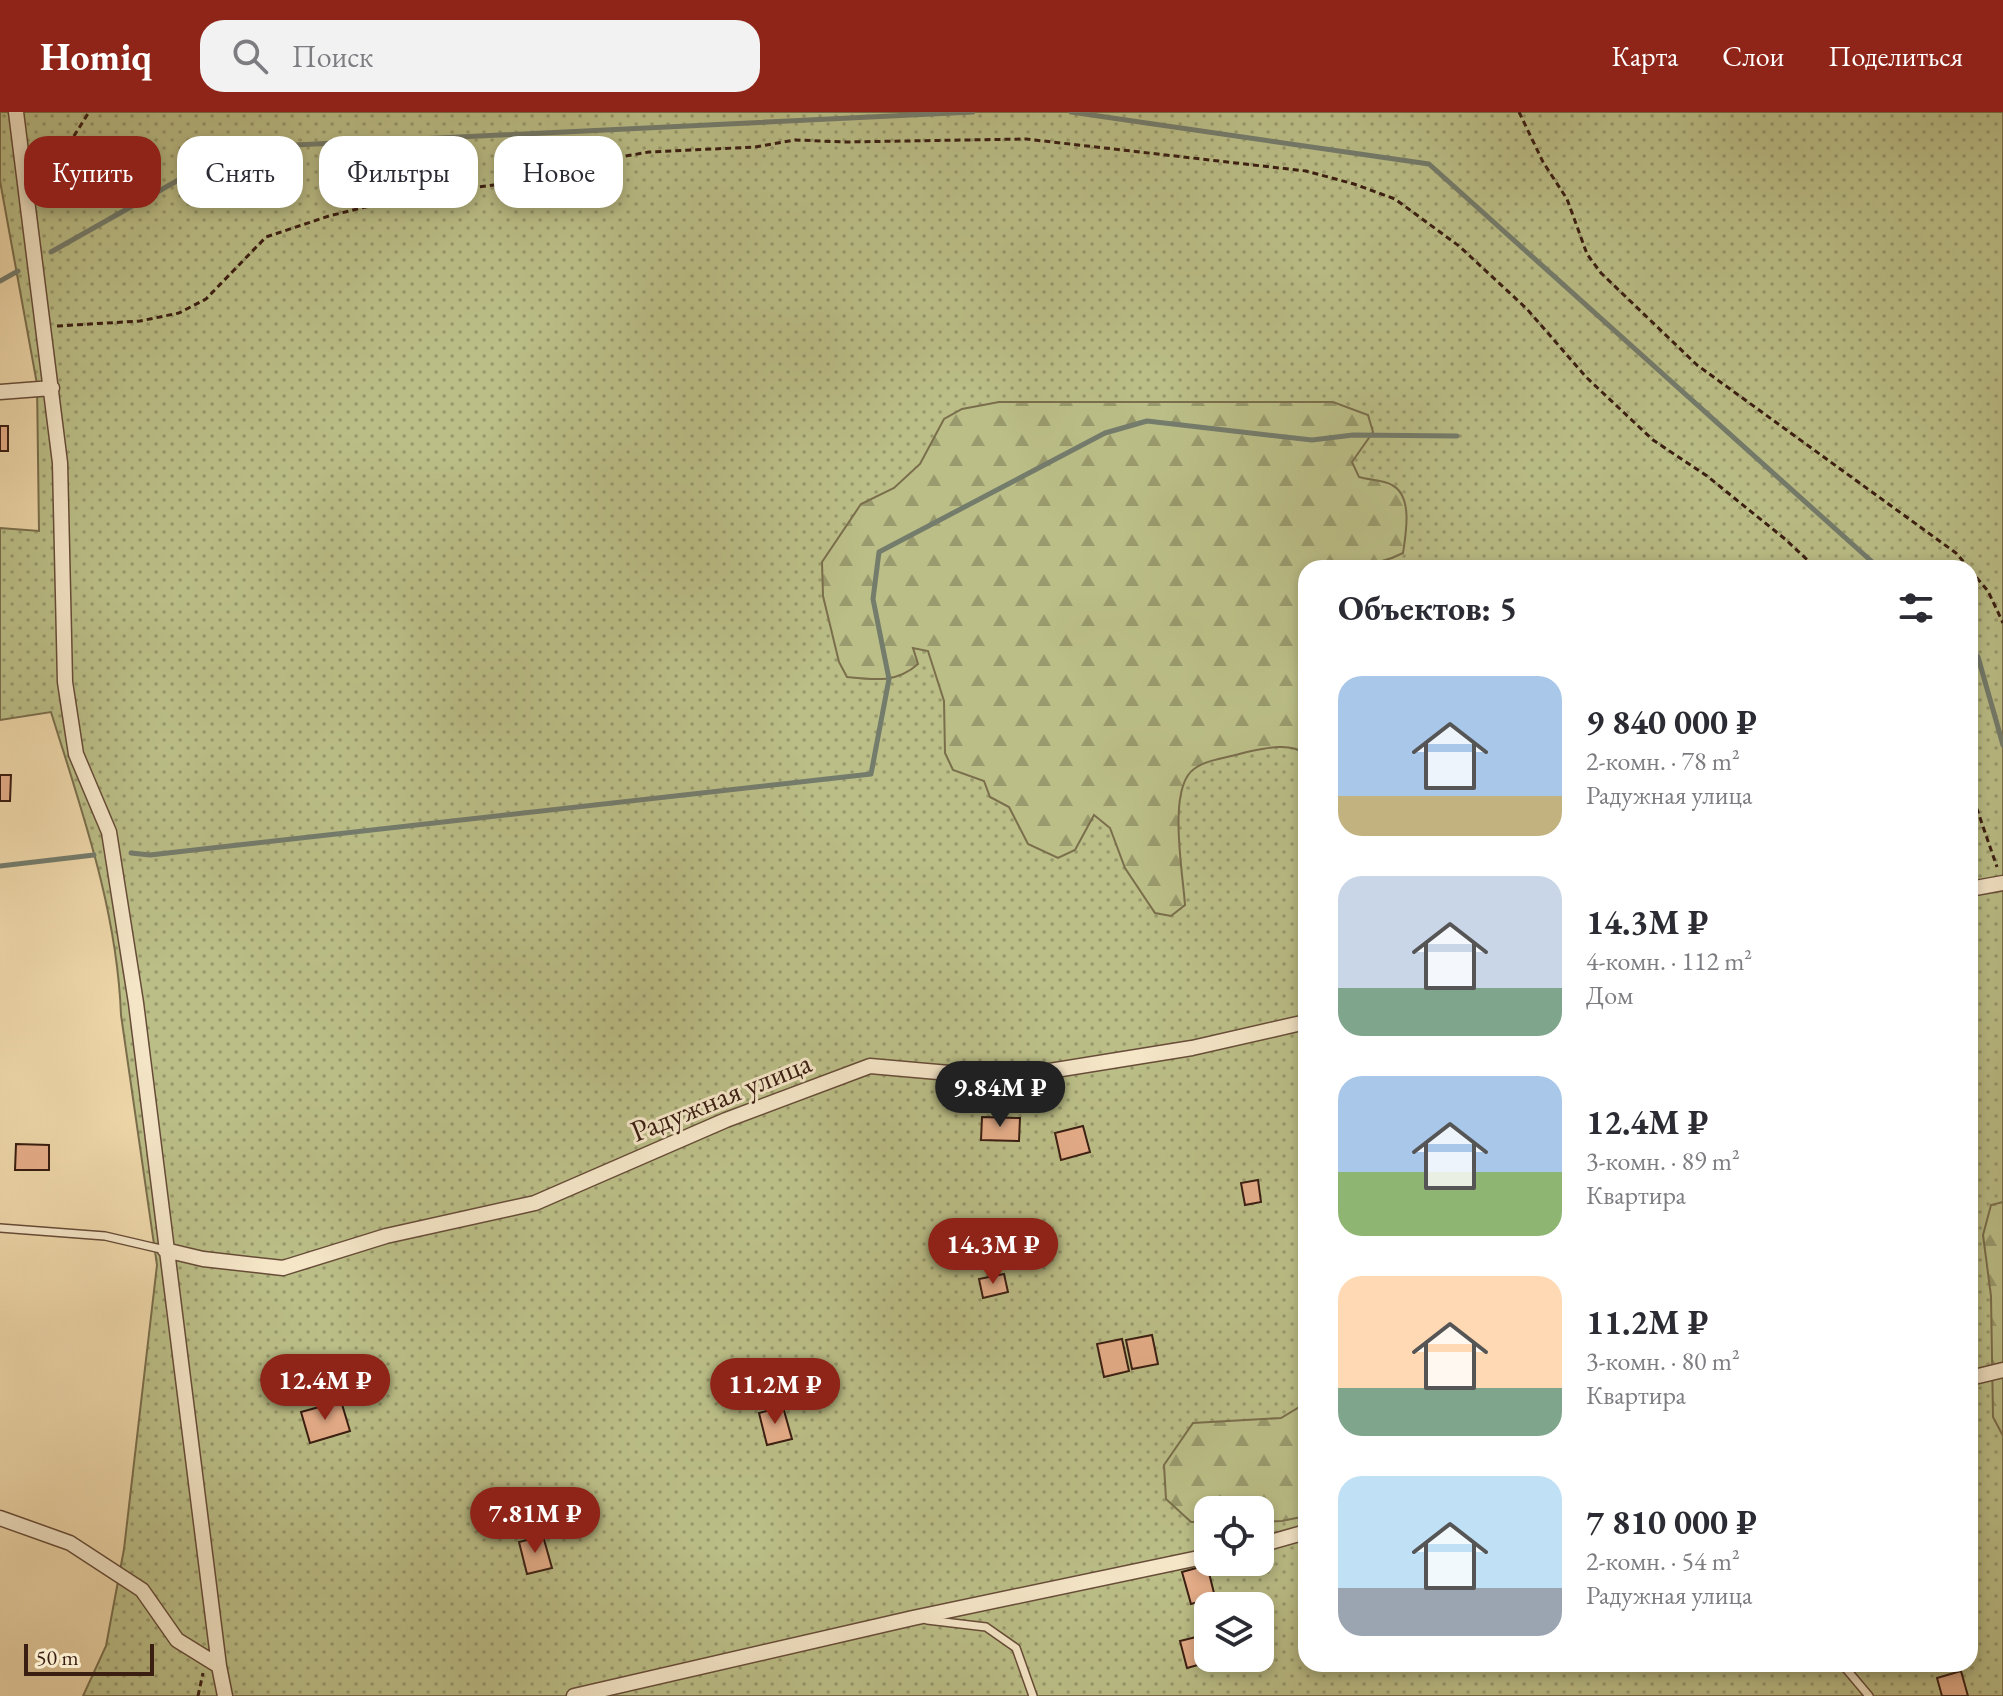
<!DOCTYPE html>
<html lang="ru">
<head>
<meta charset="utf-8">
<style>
  body { margin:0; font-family:"EB Garamond",serif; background:#f2f2f3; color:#2b2b33; height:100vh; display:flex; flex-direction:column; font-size:30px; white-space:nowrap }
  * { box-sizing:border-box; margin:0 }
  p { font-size:26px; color:#7c7c81 }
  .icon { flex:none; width:44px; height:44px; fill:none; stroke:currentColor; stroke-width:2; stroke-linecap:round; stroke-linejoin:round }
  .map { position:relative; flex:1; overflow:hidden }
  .drawer { position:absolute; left:1298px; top:448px; width:680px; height:1112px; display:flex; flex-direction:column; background:#fff; border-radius:24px; box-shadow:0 4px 12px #0003 }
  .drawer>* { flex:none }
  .hud { position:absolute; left:24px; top:24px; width:760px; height:72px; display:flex; gap:16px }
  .controls { position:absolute; left:1194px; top:1384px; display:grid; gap:16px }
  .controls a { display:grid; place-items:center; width:80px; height:80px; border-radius:16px; background:#fff; box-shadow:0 4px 12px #0003; font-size:40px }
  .scale { position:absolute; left:24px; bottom:20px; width:130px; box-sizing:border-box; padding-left:8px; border:4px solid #3a1e12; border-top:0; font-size:22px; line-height:28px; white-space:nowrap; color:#3a1e12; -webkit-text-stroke:6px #f5e6c8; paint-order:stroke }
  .price { position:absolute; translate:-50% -68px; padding:0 18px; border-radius:28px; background:#8f2418; color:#fff; font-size:26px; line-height:52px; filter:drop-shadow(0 2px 4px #0008) }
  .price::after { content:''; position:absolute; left:50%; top:48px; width:24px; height:18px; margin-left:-12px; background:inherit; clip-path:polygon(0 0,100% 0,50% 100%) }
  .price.active { background:#222; color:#fff }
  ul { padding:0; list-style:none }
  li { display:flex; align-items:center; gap:24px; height:200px; padding:0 40px }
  li span { display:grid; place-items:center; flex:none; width:224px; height:160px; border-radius:24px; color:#555 }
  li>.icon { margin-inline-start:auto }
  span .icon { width:96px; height:96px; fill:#fffc; stroke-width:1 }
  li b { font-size:34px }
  h2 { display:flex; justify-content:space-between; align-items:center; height:96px; padding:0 40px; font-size:34px }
  .tag { padding:0 28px; border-radius:24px; background:#fff; box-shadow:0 4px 12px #0003; font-size:28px; line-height:72px }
  .tag.active { background:#8f2418; color:#fff }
  header { display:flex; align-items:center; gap:48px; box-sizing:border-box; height:112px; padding:0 40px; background:#8f2418; color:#fff }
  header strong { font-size:38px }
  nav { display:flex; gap:44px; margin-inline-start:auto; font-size:28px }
  .search { width:560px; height:72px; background:#f2f2f3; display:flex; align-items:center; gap:20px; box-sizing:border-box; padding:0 28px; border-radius:24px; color:#7c7c81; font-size:30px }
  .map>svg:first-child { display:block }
</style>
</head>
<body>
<header>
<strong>Homiq</strong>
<div class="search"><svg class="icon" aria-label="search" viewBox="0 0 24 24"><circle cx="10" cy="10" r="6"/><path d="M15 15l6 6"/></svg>Поиск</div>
<nav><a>Карта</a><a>Слои</a><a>Поделиться</a></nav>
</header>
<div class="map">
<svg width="2003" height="1584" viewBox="0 0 2003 1584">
  <defs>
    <pattern id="grass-dots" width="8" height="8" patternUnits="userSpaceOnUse" patternTransform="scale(2)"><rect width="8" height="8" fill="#bbbe87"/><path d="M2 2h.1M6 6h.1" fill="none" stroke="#999a6d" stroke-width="1.8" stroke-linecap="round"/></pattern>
    <pattern id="forest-firs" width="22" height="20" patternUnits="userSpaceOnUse" patternTransform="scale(2)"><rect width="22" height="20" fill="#bbbe87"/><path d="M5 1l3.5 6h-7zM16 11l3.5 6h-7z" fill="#999a6d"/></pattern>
  </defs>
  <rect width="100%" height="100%" fill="#efd8aa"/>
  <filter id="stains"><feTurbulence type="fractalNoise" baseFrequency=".0025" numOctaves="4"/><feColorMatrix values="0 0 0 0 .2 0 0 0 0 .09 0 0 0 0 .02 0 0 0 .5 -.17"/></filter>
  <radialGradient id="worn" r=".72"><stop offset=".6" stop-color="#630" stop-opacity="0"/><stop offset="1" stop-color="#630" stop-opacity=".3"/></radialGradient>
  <!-- grass -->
  <path fill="url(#grass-dots)" stroke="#7a6e4c" stroke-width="2" fill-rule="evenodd" d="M0,0h2003v1584h-1920l23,-50 18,-97 33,-284 -36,-250c-4,-106 -39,-203 -70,-303l-51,8v-192l39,3 -2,-147 -37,-203zM1306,456h664v1096h-664zM1208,1398h52v52h-52zM1208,1494h52v52h-52z"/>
  <!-- forest -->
  <path fill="url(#forest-firs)" stroke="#7a6e4c" stroke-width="2" d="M999,290h334l35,13 5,17 -21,30 7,15c10,3 24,3 33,8 21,11 14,48 11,68 -29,15 -65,15 -97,15v186c-16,-12 -40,-6 -59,-2 -16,5 -40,7 -53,17 -27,19 -11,104 -9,136l-14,11 -16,-3 -30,-45 -15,-40 -16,-13 -19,35 -17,8 -30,-14 -19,-37 -19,-10 -6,-16 -31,-11 -8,-17 -1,-52 -16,-50 -15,-3 5,16c-21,19 -43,16 -71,13l-8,-15 -16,-66 -1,-34 39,-58 33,-16 26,-24 24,-45 18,-10z
    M2003,1090v234l-10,-19 -2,-121 -8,-61 8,-30z
    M1306,1291v113l-24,5 -22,1v-12h-52v12h-17l-25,-23 -2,-34 29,-42 88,-5z"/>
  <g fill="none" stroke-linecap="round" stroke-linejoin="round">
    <!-- stream -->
    <path stroke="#747c6c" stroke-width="5" d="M1071,0l358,52 450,404
      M51,140l184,-104 738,-36
      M0,169l18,-10
      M1970,538l8,7 25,88
      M131,741l19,2 721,-81 18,-95 -16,-80 6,-47 226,-119 42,-12 165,19 41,-5 104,1
      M0,754l94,-11"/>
  </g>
  <!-- building -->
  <path fill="#e6ae8a" stroke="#3a1e12" stroke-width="2" d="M0,314h8v25h-8z
    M0,663h11l-1,26h-10z
    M982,1005l38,1 -1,23 -38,-1z
    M1083,1014l7,26 -29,8 -6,-27z
    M16,1032l33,1v25h-34z
    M1258,1068l3,22 -16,3 -4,-22z
    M1004,1162l4,18 -25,6 -4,-19z
    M1152,1223l6,29 -26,5 -6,-29z
    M1122,1227l7,32 -25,6 -7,-33z
    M341,1289l9,30 -40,12 -9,-31z
    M783,1295l9,32 -25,6 -8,-32z
    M543,1424l9,32 -25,6 -8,-32z
    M1207,1453l8,32 -24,7 -9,-32z
    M1267,1489l6,24 -13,4v-23h-13z
    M1208,1522v24l8,2 -29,8 -7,-27z
    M1961,1559l7,25h-26l-5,-18z"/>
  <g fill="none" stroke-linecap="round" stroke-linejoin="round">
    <defs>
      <path id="lane" d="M0,1116l105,8 60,14
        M927,1508l59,7 30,21 17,48
        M1842,1552l27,32"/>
      <path id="street" d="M16,0l44,351 5,219 11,72 33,78 27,171 83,663 6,30
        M0,280l52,-4
        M1970,777l33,-6
        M165,1138l38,9 80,9 103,-32 149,-33 191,-83 144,-54 136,12 186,-30 114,-26
        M1970,1266l33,-8
        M0,1406l70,25 72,47 35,50 42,26
        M1260,1433l46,-13
        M574,1584l339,-78 295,-62"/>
    </defs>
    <!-- lane casing -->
    <use href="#lane" stroke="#674c38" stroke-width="10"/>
    <!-- street casing -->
    <use href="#street" stroke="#674c38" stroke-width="17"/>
    <!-- path -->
    <path stroke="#3a1e12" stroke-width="3" stroke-dasharray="6 4" stroke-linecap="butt" d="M1519,0l24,50 24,37 20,55 14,19 96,92 259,188 13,15
      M42,75l47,-75
      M57,214l83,-5 39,-8 27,-14 60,-62 63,-21 81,-20 99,-13h26l74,-24 40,-7 106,-5 40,-7 51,2 180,-3 280,32 48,13 41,15 64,47 68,63 59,68 67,63 54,36 78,63 31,29
      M1970,458l18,21 15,32
      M1970,677l27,78
      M198,1584l5,-23"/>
    <!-- lane -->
    <use href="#lane" stroke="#f5e6c8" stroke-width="7"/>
    <!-- street -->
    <use href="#street" stroke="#f5e6c8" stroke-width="14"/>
  </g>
  <g text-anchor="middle" stroke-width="6" stroke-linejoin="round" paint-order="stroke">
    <!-- street labels -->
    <g font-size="30" fill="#3a1e12" stroke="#f5e6c8">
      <text transform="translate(721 985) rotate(-22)" y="10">Радужная улица</text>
    </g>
  </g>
  <rect width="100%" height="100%" filter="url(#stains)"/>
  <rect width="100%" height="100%" fill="url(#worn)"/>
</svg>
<div class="controls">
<a><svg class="icon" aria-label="locate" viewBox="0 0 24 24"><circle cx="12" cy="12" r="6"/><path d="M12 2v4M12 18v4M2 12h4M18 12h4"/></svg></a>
<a><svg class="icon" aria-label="layers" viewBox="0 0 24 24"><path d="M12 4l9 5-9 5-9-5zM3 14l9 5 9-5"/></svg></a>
</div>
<div class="scale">50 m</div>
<b class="price active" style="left:1000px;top:1017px">9.84M ₽</b>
<b class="price" style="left:993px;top:1174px">14.3M ₽</b>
<b class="price" style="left:325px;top:1310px">12.4M ₽</b>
<b class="price" style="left:775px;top:1314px">11.2M ₽</b>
<b class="price" style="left:535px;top:1443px">7.81M ₽</b>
<div class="hud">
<a class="tag active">Купить</a>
<a class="tag">Снять</a>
<a class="tag">Фильтры</a>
<a class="tag">Новое</a>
</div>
<section class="drawer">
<h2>Объектов: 5<svg class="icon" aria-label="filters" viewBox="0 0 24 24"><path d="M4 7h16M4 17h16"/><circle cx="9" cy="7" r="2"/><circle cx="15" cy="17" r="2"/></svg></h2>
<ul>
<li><span style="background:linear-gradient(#a9c7e8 75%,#c2b280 0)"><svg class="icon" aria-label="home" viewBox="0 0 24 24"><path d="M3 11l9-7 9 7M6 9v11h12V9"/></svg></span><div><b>9 840 000 ₽</b><p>2-комн. · 78 m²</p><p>Радужная улица</p></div></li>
<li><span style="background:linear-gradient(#c9d6e8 70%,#7fa58c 0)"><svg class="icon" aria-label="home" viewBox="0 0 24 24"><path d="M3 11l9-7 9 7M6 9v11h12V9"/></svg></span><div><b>14.3M ₽</b><p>4-комн. · 112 m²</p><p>Дом</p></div></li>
<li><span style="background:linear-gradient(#a9c7e8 60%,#8fb573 0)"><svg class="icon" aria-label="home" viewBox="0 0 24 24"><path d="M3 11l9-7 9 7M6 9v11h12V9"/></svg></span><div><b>12.4M ₽</b><p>3-комн. · 89 m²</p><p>Квартира</p></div></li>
<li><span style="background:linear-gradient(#ffd9b3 70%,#7fa58c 0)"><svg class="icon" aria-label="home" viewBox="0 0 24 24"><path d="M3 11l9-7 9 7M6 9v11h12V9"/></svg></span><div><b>11.2M ₽</b><p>3-комн. · 80 m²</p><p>Квартира</p></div></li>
<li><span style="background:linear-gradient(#bfe0f5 70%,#9aa5b1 0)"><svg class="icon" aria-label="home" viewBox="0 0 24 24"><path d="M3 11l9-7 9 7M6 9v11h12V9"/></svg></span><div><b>7 810 000 ₽</b><p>2-комн. · 54 m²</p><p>Радужная улица</p></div></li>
</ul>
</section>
</div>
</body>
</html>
